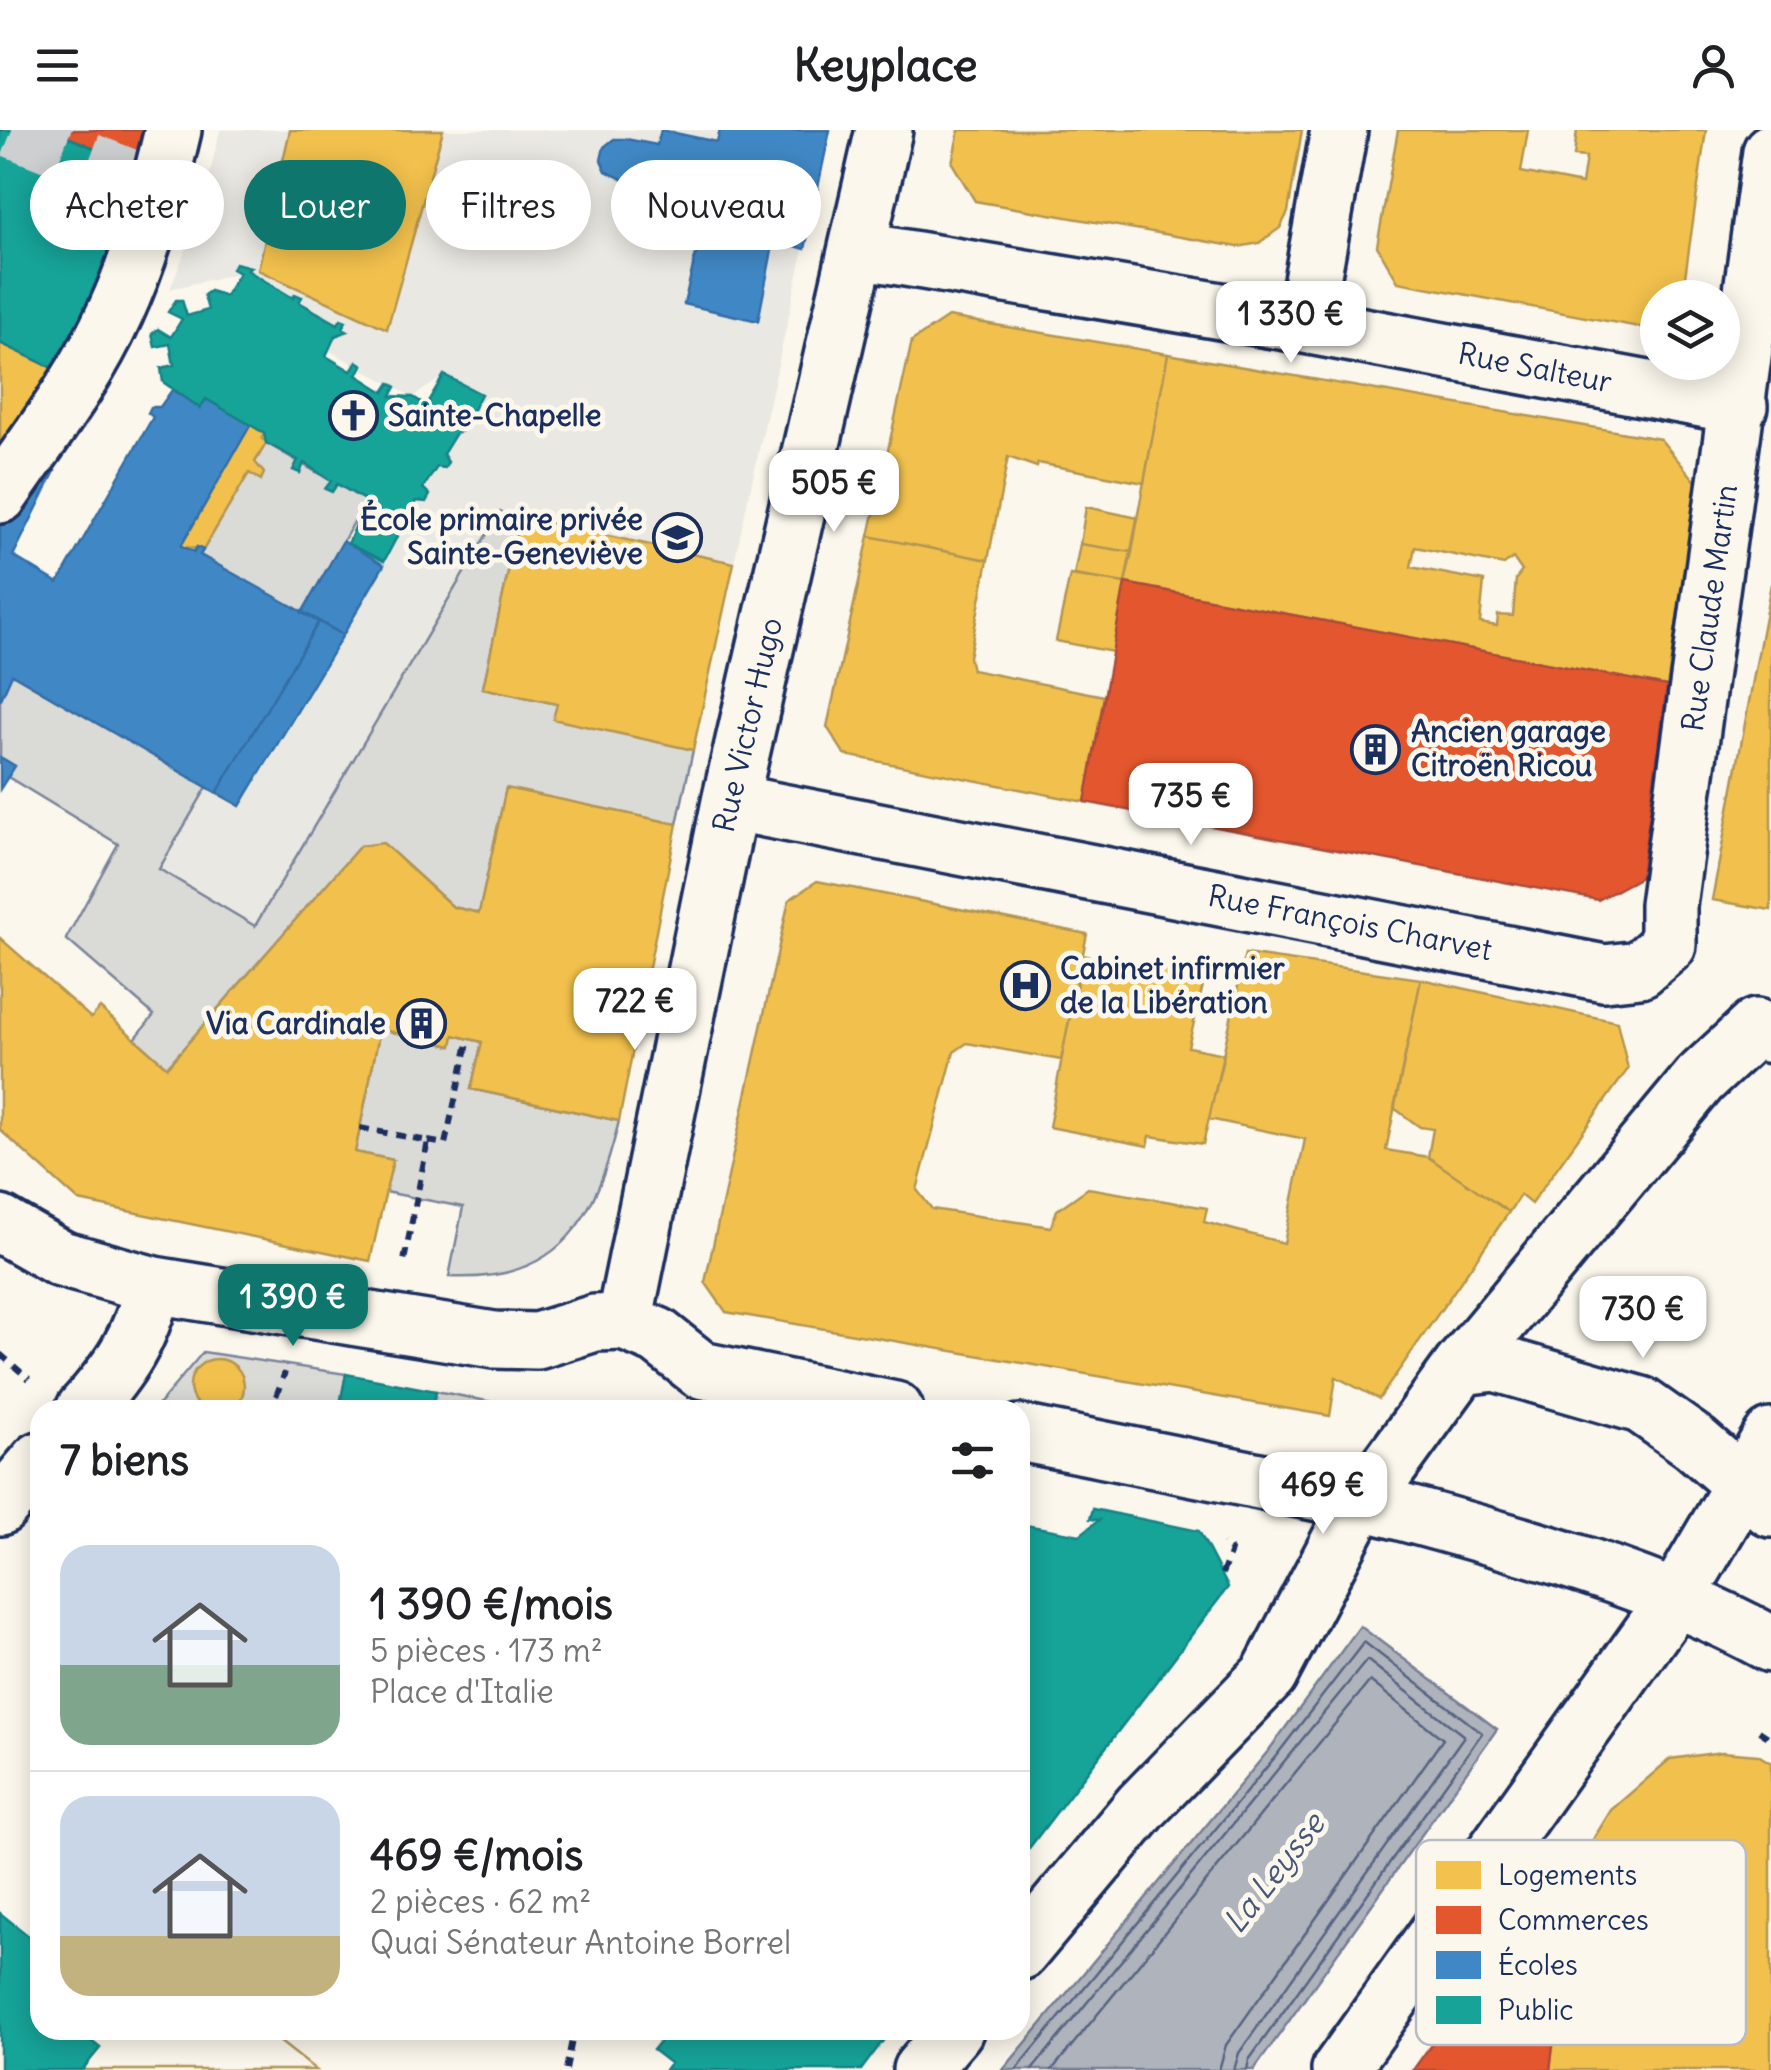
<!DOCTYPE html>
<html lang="fr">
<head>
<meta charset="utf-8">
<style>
  body { margin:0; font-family:Delius,sans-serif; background:#f6f6f6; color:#202124; height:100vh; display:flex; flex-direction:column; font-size:38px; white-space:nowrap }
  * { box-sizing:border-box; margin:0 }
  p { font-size:32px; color:#757577 }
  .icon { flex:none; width:55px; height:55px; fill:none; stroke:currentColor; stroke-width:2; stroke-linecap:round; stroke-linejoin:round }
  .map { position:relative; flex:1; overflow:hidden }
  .details { position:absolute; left:30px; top:1270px; width:1000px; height:640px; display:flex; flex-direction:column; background:#fff; border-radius:30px; box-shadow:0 5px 25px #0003 }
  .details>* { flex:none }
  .guide { position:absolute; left:30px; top:30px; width:1000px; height:90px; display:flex; gap:20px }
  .fabs { position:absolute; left:1640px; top:150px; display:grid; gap:20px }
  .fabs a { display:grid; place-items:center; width:100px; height:100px; border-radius:50%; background:#fff; box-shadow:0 5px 25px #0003; font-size:50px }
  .price { position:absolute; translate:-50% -85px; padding:0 22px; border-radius:20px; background:#fff; color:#222; font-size:32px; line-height:65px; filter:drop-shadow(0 2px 5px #0008) }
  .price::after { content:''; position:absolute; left:50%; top:60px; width:30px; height:22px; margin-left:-15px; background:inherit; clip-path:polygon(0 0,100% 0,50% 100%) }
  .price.active { background:#0f766e; color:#fff }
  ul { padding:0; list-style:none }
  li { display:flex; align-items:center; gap:30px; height:250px; padding:0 30px }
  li+li { border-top:2px solid #e0e0e0 }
  li span { display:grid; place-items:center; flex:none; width:280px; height:200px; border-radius:30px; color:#555 }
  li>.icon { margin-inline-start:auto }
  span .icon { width:120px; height:120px; fill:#fffc; stroke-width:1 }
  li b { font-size:42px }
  h2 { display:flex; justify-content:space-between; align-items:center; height:120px; padding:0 30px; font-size:42px }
  .chip { padding:0 35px; border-radius:45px; background:#fff; box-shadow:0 5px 25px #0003; font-size:35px; line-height:90px }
  .chip.active { background:#0f766e; color:#fff }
  header { display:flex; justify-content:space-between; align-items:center; height:130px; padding:0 30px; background:#fff; font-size:45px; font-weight:800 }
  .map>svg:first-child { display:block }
</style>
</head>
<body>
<header><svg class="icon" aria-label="menu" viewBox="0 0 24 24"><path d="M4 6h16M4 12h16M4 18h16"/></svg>Keyplace<svg class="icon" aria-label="person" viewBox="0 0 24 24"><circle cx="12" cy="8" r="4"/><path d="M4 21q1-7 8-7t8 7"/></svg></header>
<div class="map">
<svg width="1771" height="1940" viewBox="0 0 1771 1940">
  <rect width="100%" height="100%" fill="#fbf7ec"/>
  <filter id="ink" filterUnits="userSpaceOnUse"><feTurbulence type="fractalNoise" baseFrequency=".01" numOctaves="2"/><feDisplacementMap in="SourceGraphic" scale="20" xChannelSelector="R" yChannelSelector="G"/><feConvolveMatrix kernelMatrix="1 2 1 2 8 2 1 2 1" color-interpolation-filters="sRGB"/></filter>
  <g filter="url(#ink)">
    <!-- built -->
    <path fill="#eae8e2" d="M220,0h610l-96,433 -234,-51 -245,414 -96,-57 48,-82 34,18 239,-411 -36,-18 -31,21 -83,-46 8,-26 -99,-52 -69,16 31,-77z"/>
    <!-- green -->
    <path fill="#dadad7" stroke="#7a849a" stroke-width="2.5" d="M266,313l100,58 -64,112 -102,-58z
      M500,382l20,5 -37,171 74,16 136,46 -16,74 -171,-35 -27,124 -26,-6 -69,-63 -24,2 -193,221 -32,-28 19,-24 -88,-76 52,-95 -110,-67 7,-11 -15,-9v-56l12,-27 195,113 -48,82 96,57z
      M380,899l71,17 3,-11 28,7 -11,47 148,32c-23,96 -57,162 -170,156l14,-70 -78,-15 8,-32 -38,-8z
      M203,1222l143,22 -7,36h-185z
      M436,1261l97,19h-100z"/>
    <!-- water -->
    <path fill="#afb3bb" stroke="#747e96" stroke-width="2.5" d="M1360,1496l137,103 -243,341h-251l266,-320z"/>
    <!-- homes -->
    <path fill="#f2c14e" stroke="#b29553" stroke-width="2.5" fill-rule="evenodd" d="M290,0h153l-56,199 -129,-59z
      M959,0h343l-14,82 -8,16 -21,15 -21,4 -263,-46 -23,-38z
      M1398,0h130l-7,42 61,12 4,-27 -12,-1 3,-26h129l-24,168h-24v20l-14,10 -246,-46 -21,-36z
      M948,187l220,37 -24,129 -106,-20 -1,4 -29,-10 -20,103 -119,-24 43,-195z
      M0,213l65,31 -65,95z
      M1168,224l492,85 38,45 -31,202 -542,-103zM1415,417l89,18 9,-7 9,13 -6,8 -3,37 -15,-1 -1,11 -17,-3 4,-42 -73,-14z
      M251,294l13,9 -2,6 5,3 -12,20 9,11 -3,7 -12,-7 -46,77 -22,-4z
      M1086,377l52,11 -6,34 -52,-8z
      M520,387l214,46 -41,187 -140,-31 4,-15 -74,-16z
      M869,406l119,24 -19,97 3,13 132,26 -19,106 -240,-47 -18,-28z
      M1080,414l52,8 -7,31 -51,-8z
      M1070,445l55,8 -12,69 -57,-11z
      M1771,454v326l-59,-10z
      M506,658l171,36 -58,297 -148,-32 11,-47 -28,-7 -2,11 -72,-17 -25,123 38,8 -23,101 -291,-60 -79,-71v-192l91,80 9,-10 67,59 193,-221 23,-3 70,64 26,6z
      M817,751l270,53 -26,126 -94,-17 -13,9 -37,138 15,19 119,18 6,-17 31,-22 119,20 -3,14 80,21 21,-104 -96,-20 36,-165 176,25 -35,171 42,7 81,55 -130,187 -43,-22 -6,39 -604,-104 -21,-30 84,-382z
      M1081,825l124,22 -17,70 36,7 -21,90 -53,-8 -2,10 -99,-19z
      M1421,849l196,43 11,47 -97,135 -11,-9 -11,17 -81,-55 5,-28 -13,-2 -26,-19z
      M190 1256a27 27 0 1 1 54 0a27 27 0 1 1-54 0Z
      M1722,1622l36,3 13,8v307h-221l22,-171 14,-48 25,-41 59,-51z
      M77,1900h188l51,40h-234l18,-22z
      M77,1900h188l51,40h-234l18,-22z"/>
    <!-- shops -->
    <path fill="#e4572e" stroke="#a84b3c" stroke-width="2.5" d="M51,0h102l-9,39z
      M1125,453l542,103 -26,191 -43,23 -513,-98z
      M1495,1869l63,7 -8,64h-137l35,-49z"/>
    <!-- schools -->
    <path fill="#3f88c5" stroke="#346da6" stroke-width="2.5" d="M661,0l56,12 3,-12h110l-25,119 -101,-29 -85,-15 7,-24 -20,-10 -5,-11 3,-13 10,-8h12l31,6z
      M704,90l70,20 -16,81 -74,-17z
      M172,260l28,18 6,-9 45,25 -70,122 13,6 3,-5 6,3 -3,5 119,66 -102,172 -205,-119 -12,27v-177l36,-64 19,11 -42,85 45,27 95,-166 -5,-4 3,-6h9z
      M343,411l41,24 -41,70 -41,-22z
      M319,491l24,14 -103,171 -23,-13z
      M0,627l15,9 -15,23z"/>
    <!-- public -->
    <path fill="#17a398" stroke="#188087" stroke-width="2.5" d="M0,0h51l93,39 -79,205 -65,-31z
      M235,133l16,4 -4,3 46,28 2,-4 7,3 -3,5 39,22 3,-5 5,2 -3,7 5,3 -13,5 -9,20 25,15 6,-10 6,4 -6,10 27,17 6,-9 6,4 -5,9 22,1 13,8 18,-30 37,19 -19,37 -6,2 -13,21 5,8 -3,6 -8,-1 -14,21 7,7 -4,7 -10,-1 -32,60 -36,-17 18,-43 -29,-17 -5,8 -7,-3 6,-8 -27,-18 -4,10 -7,-3 5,-10 -32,-17 -2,-10 -58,-34 -6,9 -37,-26 -2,-14 13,-3 -4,-21 -15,3 -3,-13 6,-5 13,8 11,-18 -14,-7 8,-12h6l5,16 21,-6 -4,-15 6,-4 15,5 14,-23 -7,-4z
      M346,1244l90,17 -3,19h-94z
      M1093,1379l106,22 29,56 -208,273v-336l60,11 19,-15 -9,-1z
      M0,1783l40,32v85h37l23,18 -18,22h-82z
      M669,1900h222l-30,40h-196l5,-7 -17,-13z"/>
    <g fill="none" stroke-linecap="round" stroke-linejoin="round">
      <!-- shore -->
      <path stroke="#566483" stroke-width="2.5" d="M1016,1940l260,-314 88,-114 118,91 -233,327 -2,10
        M1032,1940l335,-410 97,76 -225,317 -5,17
        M1052,1940l318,-389 73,58 -217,306 -7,25"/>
      <!-- minor-tunnel -->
      <path stroke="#cecfd0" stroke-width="55" stroke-dasharray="55 28" stroke-linecap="butt" d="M12,0l129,51"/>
      <defs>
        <path id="minor" d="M858,120l446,75 435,81
          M1304,195l35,-195
          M0,365c40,-58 86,-117 115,-182 27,-58 43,-120 58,-183
          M730,672l874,171 36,-4 28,-24v-40l103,-753
          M0,1094l61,35 93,26 340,55 43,1 58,-18 29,-1 34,14 43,34 194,40
          M624,1192l106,-520 154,-672
          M84,1280c38,-43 55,-69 70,-125
          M1020,1303l344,69
          M0,1377l40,-47"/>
        <path id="major" d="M1461,1237l34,-4 146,42 54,38 76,66
          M1364,1372c139,38 279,72 407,142
          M1020,1822l122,-146 127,-131 82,-156 110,-152 239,-288 56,-52 15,8
          M921,1940l34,-40
          M1340,1940l336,-472 95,-161"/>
      </defs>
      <!-- minor casing -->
      <use href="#minor" stroke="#1b2f5e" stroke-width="62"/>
      <!-- major casing -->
      <use href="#major" stroke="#1b2f5e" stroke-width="62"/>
      <!-- path -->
      <path stroke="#1b2f5e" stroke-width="6" stroke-dasharray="10 8" stroke-linecap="butt" d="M360,998l68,13 -24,120
        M428,1011l17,3 24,-105
        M0,1224l29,25
        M265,1280l10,-11 10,-27
        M1222,1444l9,-23 -8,-8
        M1759,1601l12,8
        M566,1940l8,-40"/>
      <!-- minor -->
      <use href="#minor" stroke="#fbf7ec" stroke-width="55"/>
      <!-- major -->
      <use href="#major" stroke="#fbf7ec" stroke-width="55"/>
    </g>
  </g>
  <!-- icons -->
  <defs>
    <symbol id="church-ring" viewBox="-11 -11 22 22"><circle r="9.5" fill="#fbf7ec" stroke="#1b2f5e" stroke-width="1.5"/><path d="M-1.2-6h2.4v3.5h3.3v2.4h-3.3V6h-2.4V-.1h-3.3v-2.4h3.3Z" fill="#1b2f5e"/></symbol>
    <symbol id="school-ring" viewBox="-11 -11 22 22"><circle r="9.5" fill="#fbf7ec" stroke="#1b2f5e" stroke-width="1.5"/><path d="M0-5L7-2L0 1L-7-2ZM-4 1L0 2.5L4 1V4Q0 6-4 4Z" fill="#1b2f5e"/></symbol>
    <symbol id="building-ring" viewBox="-11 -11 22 22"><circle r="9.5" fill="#fbf7ec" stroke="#1b2f5e" stroke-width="1.5"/><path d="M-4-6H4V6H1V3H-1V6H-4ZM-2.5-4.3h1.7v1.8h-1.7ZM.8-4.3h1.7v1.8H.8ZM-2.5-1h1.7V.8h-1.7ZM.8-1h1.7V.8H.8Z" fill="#1b2f5e"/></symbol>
    <symbol id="hospital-ring" viewBox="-11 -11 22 22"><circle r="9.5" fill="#fbf7ec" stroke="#1b2f5e" stroke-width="1.5"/><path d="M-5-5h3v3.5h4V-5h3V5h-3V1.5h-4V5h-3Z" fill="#1b2f5e"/></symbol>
  </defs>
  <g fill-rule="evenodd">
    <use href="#church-ring" x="326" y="258" width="55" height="55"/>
    <use href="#school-ring" x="650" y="380" width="55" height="55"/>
    <use href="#building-ring" x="1348" y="592" width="55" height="55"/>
    <use href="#hospital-ring" x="998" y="828" width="55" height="55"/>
    <use href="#building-ring" x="394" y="866" width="55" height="55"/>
  </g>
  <g text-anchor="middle" stroke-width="10" stroke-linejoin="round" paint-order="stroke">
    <!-- street labels -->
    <g font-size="30" fill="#1b2f5e" stroke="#fbf7ec">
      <text transform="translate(1535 238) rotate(11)" y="10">Rue Salteur</text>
      <text transform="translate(1710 478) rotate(-82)" y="10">Rue Claude Martin</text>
      <text transform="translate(748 595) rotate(-77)" y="10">Rue Victor Hugo</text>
      <text transform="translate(1350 793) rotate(11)" y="10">Rue François Charvet</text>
    </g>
    <!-- poi labels -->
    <g font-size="30" font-weight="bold" fill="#1b2f5e" stroke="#fbf7ec" text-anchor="start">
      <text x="388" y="296">Sainte-Chapelle</text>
      <text x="643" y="400" text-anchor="end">École primaire privée<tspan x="643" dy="34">Sainte-Geneviève</tspan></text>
      <text x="1411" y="612">Ancien garage<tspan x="1411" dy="34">Citroën Ricou</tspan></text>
      <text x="1060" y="849">Cabinet infirmier<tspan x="1060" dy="34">de la Libération</tspan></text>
      <text x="386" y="904" text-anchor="end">Via Cardinale</text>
    </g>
    <!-- water labels -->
    <g font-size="32" font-style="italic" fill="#47577a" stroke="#fbf7ec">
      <text transform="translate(1274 1743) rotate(-52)" y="11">La Leysse</text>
    </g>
  </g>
  <!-- legend -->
  <rect x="1416" y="1710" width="330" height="205" rx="15" fill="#fbf7ec" stroke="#b8bbc1" stroke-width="2.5"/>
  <rect x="1436" y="1731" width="45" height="28" fill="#f2c14e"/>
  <rect x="1436" y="1776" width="45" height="28" fill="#e4572e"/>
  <rect x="1436" y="1821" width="45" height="28" fill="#3f88c5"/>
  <rect x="1436" y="1866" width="45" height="28" fill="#17a398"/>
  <g font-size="28" fill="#1b2f5e">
    <text x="1498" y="1755">Logements</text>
    <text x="1498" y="1800">Commerces</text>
    <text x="1498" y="1845">Écoles</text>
    <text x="1498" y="1890">Public</text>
  </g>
</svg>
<div class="fabs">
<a><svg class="icon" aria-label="layers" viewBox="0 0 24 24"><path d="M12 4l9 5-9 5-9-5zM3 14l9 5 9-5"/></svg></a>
</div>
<b class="price" style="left:1291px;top:236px">1 330 €</b>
<b class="price" style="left:834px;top:405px">505 €</b>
<b class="price" style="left:1191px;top:718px">735 €</b>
<b class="price" style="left:635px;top:923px">722 €</b>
<b class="price active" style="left:293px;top:1219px">1 390 €</b>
<b class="price" style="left:1643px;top:1231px">730 €</b>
<b class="price" style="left:1323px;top:1407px">469 €</b>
<div class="guide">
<a class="chip">Acheter</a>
<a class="chip active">Louer</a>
<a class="chip">Filtres</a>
<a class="chip">Nouveau</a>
</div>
<section class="details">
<h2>7 biens<svg class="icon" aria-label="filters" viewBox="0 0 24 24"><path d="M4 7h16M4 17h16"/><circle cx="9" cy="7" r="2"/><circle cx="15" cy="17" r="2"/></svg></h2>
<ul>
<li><span style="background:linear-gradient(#c9d6e8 60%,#7fa58c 0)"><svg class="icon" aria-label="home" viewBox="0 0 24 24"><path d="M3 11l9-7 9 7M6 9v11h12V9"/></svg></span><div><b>1 390 €/mois</b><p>5 pièces · 173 m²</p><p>Place d'Italie</p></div></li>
<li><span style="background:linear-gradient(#c9d6e8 70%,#c2b280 0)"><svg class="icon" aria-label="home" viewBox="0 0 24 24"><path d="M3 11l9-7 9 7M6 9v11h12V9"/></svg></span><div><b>469 €/mois</b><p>2 pièces · 62 m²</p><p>Quai Sénateur Antoine Borrel</p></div></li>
</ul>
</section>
</div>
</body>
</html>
